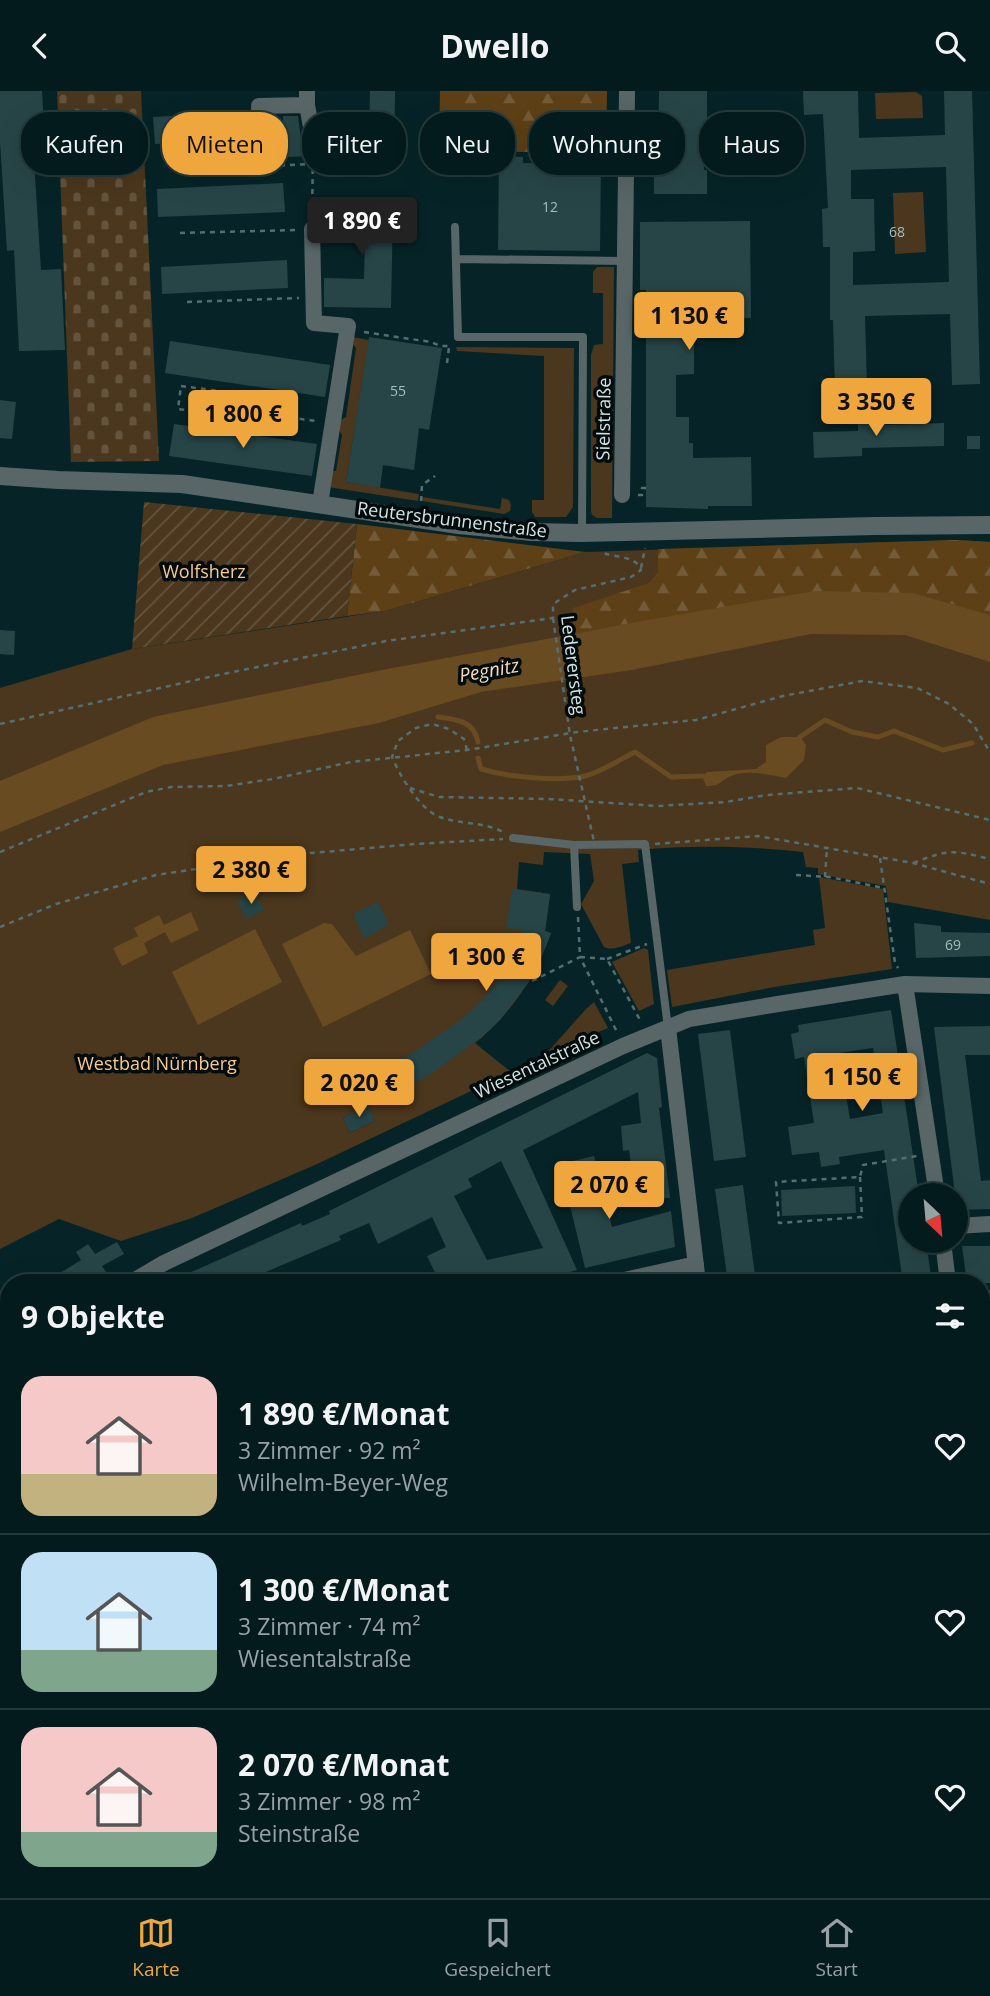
<!DOCTYPE html>
<html lang="de">
<head>
<meta charset="utf-8">
<style>
  body { margin:0; font-family:"Open Sans",sans-serif; background:#12282a; color:#f1f3f6; height:100vh; display:flex; flex-direction:column; font-size:26px; white-space:nowrap }
  * { box-sizing:border-box; margin:0 }
  p { font-size:23px; color:#97a1a4 }
  .icon { flex:none; width:38px; height:38px; fill:none; stroke:currentColor; stroke-width:2; stroke-linecap:round; stroke-linejoin:round }
  .map { position:relative; flex:1; overflow:hidden }
  .drawer { position:absolute; left:0px; top:1183px; width:990px; height:625px; display:flex; flex-direction:column; background:#041b1d; border-radius:28px 28px 0 0; box-shadow:0 7px 28px #0002,0 0 0 2px #25393b }
  .drawer>* { flex:none }
  .guide { position:absolute; left:21px; top:21px; width:948px; height:63px; display:flex; gap:14px }
  .needle { width:46px; rotate:154deg }
  .fabs { position:absolute; left:898px; top:1092px; display:grid; gap:14px }
  .fabs a { display:grid; place-items:center; width:70px; height:70px; border-radius:50%; background:#041b1d; box-shadow:0 7px 28px #0002,0 0 0 2px #25393b; font-size:35px }
  .price { position:absolute; translate:-50% -60px; padding:0 16px; border-radius:7px; background:#efa73d; color:#111; font-size:23px; line-height:46px; filter:drop-shadow(0 2px 4px #0008) }
  .price::after { content:''; position:absolute; left:50%; top:42px; width:21px; height:16px; margin-left:-10px; background:inherit; clip-path:polygon(0 0,100% 0,50% 100%) }
  .price.on { background:#222; color:#fff }
  ul { padding:0; list-style:none }
  li { display:flex; align-items:center; gap:21px; height:175px; padding:0 21px }
  li+li { border-top:2px solid #25393b }
  li span { display:grid; place-items:center; flex:none; width:196px; height:140px; border-radius:21px; color:#555 }
  li>.icon { margin-inline-start:auto }
  span .icon { width:84px; height:84px; fill:#fffc; stroke-width:1 }
  li b { font-size:30px }
  h2 { display:flex; justify-content:space-between; align-items:center; height:84px; padding:0 21px; font-size:30px }
  .tag { padding:0 24px; border-radius:28px; background:#041b1d; box-shadow:0 7px 28px #0002,0 0 0 2px #25393b; font-size:24px; line-height:63px }
  .tag.on { background:#efa73d; color:#111 }
  header { display:flex; justify-content:space-between; align-items:center; height:91px; padding:0 21px; background:#041b1d; font-size:32px; font-weight:700 }
  .dock { display:flex; justify-content:space-around; align-items:center; height:98px; border-top:2px solid #25393b; background:#041b1d; font-size:19px; color:#97a1a4 }
  .dock a { display:grid; justify-items:center; gap:4px }
  .dock .on { color:#efa73d }
  .map>svg:first-child { display:block }
</style>
</head>
<body>
<header><svg class="icon" aria-label="back" viewBox="0 0 24 24"><path d="M15 5l-7 7 7 7"/></svg>Dwello<svg class="icon" aria-label="search" viewBox="0 0 24 24"><circle cx="10" cy="10" r="6"/><path d="M15 15l6 6"/></svg></header>
<div class="map">
<svg width="990" height="1807" viewBox="0 0 990 1807">
  <defs>
    <pattern id="forest-firs" width="22" height="20" patternUnits="userSpaceOnUse" patternTransform="scale(1.75)"><rect width="22" height="20" fill="#5d4016"/><path d="M5 1l3.5 6h-7zM16 11l3.5 6h-7z" fill="#735b38"/></pattern>
    <pattern id="cemetery-stones" width="16" height="16" patternUnits="userSpaceOnUse" patternTransform="scale(1.75)"><rect width="16" height="16" fill="#4b371d"/><path d="M2 7V4a2 2 0 0 1 4 0v3zM10 15v-3a2 2 0 0 1 4 0v3z" fill="#64543e"/></pattern>
    <pattern id="garden-furrows" width="10" height="10" patternUnits="userSpaceOnUse" patternTransform="scale(1.75)"><rect width="10" height="10" fill="#4b371d"/><path d="M-1 1l2-2M0 10L10 0M9 11l2-2" fill="none" stroke="#64543e"/></pattern>
  </defs>
  <rect width="100%" height="100%" fill="#062427"/>
  <!-- green -->
  <path fill="#4b371d" fill-rule="evenodd" d="M916,1l6,4 1,22 -47,1 -1,-26z
    M923,101l3,60 -31,2 -2,-61z
    M597,176h17l-2,251h-15l-5,-3 -1,-4v-156l3,-10 9,-1v-51h-10v-21z
    M352,246l17,3 -23,142 73,12 -1,7 -90,-14 3,-16h5l6,-36 -4,-7 1,-7 7,-4 10,-69 -5,-6z
    M456,256l118,1 -1,159 -7,10h-31l-3,-5v-12h12v-144l-87,-5z
    M422,406l78,12 2,-11 7,2 2,5 -1,6 -6,3 -82,-13z
    M957,449l33,2v378l-102,-18 -2,-16 -68,-12v-6l-12,-1 -3,-15c-55,-6 -110,-7 -165,-2l1,12 -17,2 9,79c-9,3 -18,8 -27,4l-23,-43 13,-23 -4,-27 -46,-2 -1,13 -24,-3 -2,27 33,5 -5,37 6,2c-15,43 -40,81 -76,110l36,29 -196,93 -123,53 -71,23 -62,-22 -59,30v-561l132,-39 253,-38 200,-59zM368,1016l7,14 -25,12 -7,-15z
    M819,786l64,12 9,80 -118,18 -102,20 -5,-37 148,-25 -2,-15 12,-2z
    M644,857l4,2 6,54 -15,7 -27,-49z
    M560,889l8,6 -15,20 -8,-6z
    M594,911l14,26 -62,26 40,-45z
    M982,1462h8v35h-8z"/>
  <!-- forest -->
  <path fill="url(#forest-firs)" d="M440,0h167l-1,62 -167,-2z
    M357,433l228,28 -200,59 -38,5z
    M957,449l33,2v73l-77,-22 -282,30 -58,11v-26l76,-25 9,-11v-23z"/>
  <!-- cemetery -->
  <path fill="url(#cemetery-stones)" d="M57,0h84l18,370 -88,1z"/>
  <!-- garden -->
  <path fill="url(#garden-furrows)" d="M144,411l213,22 -10,92 -215,33z"/>
  <!-- water -->
  <path fill="#694b22" d="M815,500l98,2 77,22v47l-85,-27 -94,-1 -179,36 -151,22 -102,31 -216,42 -163,67v-51l153,-64 219,-45 259,-49z
    M781,646h19l6,8 -2,15 -18,18c-15,-3 -40,-9 -55,-2 -13,6 -9,10 -25,10l-4,-10 5,-4 49,-3 10,-7v-17z
    M191,821l8,18 -28,13 -6,-11 -21,11 4,10 -26,13 -9,-18 25,-12 -4,-8 25,-13 5,10z
    M324,832l8,1 24,32 54,-26 21,44 -108,53 -41,-83z
    M255,838l27,53 -84,43 -26,-53z"/>
  <g fill="none" stroke-linecap="round" stroke-linejoin="round">
    <!-- stream -->
    <path stroke="#694b22" stroke-width="5" d="M438,626c18,2 36,4 40,25
      M800,646l25,-17 27,12 26,5 16,-6 49,19 29,-7
      M478,667l3,11c28,8 75,13 104,7 14,-3 36,-17 50,-24l36,25 31,-1"/>
  </g>
  <!-- building -->
  <path fill="#274547" fill-rule="evenodd" d="M0,0h42l3,53 -12,1 8,125 20,-1 4,81 -46,1 -5,-101 -7,1 -7,-109z
    M370,0h25l-1,76 -71,-1v-10l-39,1 -1,-41h15l3,23 9,9 9,-2 4,-7 46,1z
    M659,0h48v33h-3v46h3v24h-53v-24h4z
    M803,0h55l1,47 86,-3 -1,-44h28l8,293 -28,1 -2,-71 -85,2 2,71 -32,1 -2,-68h-3v-73h-7l-1,-38 6,-1 -5,-94 -19,1zM946,76l3,115 -96,3v-33l22,-1 -1,-52h-23v-29z
    M226,22l1,28 -72,3 -2,-27z
    M499,65l24,1v6l43,1v-6h35l-1,93 -102,-1z
    M283,92l2,29 -127,5 -1,-28z
    M320,117l73,1 -2,99 -67,-1v-29l40,1 1,-41h-42z
    M750,130l1,97 -36,1v16h-21v39l-18,1v42h13v26h4v15l58,-1 1,49h-44v3l-62,-2v-217h-6v-68z
    M287,169l1,28 -126,6 -1,-27z
    M369,246l73,11 -13,82 -10,-2 -5,42 -31,-5 -3,23 -34,-6z
    M170,250l160,24 -5,32 -160,-24z
    M0,309l16,2 -4,37 -12,-1z
    M858,326h27l1,8 58,-2v23l-82,2v8l-48,2 -1,-26 45,-1z
    M174,333l143,20 -5,32 -143,-20z
    M967,345h13v13h-13z
    M0,539l15,1 -1,24 -14,-1z
    M512,798l38,5 -5,37 6,2 -16,41 -35,46 -19,18 -50,36 -32,18 -13,-25 30,-16 47,-33 17,-15 16,-20 14,-21 13,-32 -17,-2z
    M255,801l9,18 -18,9 -9,-18z
    M378,811l11,23 -25,13 -11,-24z
    M914,832l27,3v6l49,1v23l-74,2z
    M891,919l28,185h-9v46h16l6,42h-29l-19,-133 -45,7 1,7 -19,3 -2,-15 -27,3 -4,-28 26,-4 -10,-66 -9,2 -4,-25 8,-2 -1,-7zM873,957l10,65 -33,6 -11,-66z
    M990,935v29h-25l16,126 9,-1v29l-33,1 -23,-183z
    M730,939l16,127 -32,4 -16,-127z
    M647,962l10,5 5,49 -3,1 11,90h-34l-7,-48 -6,1 -2,-25 20,-3 -3,-31 -115,58 54,120 -47,13h-90l-13,-27 19,-9 -14,-30 -54,27 -9,-21 -30,13 2,4 -101,43h-73l134,-60 1,3 28,-12 -1,-3zM501,1070l42,87 -56,12 -33,-64 18,-9 -4,-8z
    M368,1015l7,15 -25,12 -7,-15z
    M594,1065l18,71 59,-16 4,36 -90,21 -25,-104z
    M743,1094l13,98h-28l-13,-94z
    M855,1095l1,27 -74,3 -1,-26z
    M117,1151l7,12 -22,12 4,6 -17,11h-45l37,-23 -5,-8 12,-8 7,10z
    M962,1155h28v37h-23z"/>
  <g fill="none" stroke-linecap="round" stroke-linejoin="round">
    <!-- path -->
    <path stroke="#556e71" stroke-width="2.5" stroke-dasharray="5 5" stroke-linecap="butt" d="M197,48l2,30 54,-2
      M270,75l42,-2
      M312,123l1,-60
      M180,142l116,-3
      M187,211l112,-4
      M364,241l67,10 9,4h11
      M447,272l2,-16
      M181,295l61,8 -3,23 -61,-8z
      M240,320l76,10
      M638,404h4v-7h4
      M421,410l1,-16 13,-9
      M641,477l4,-20
      M0,633l218,-49 168,-34 167,-23v-14l22,-14 56,-13 10,-7c-4,-13 -23,-13 -35,-16l-4,-4
      M467,659l-3,-11 -15,-10 -17,-5 -16,4 -18,13 -6,16c8,19 28,53 48,60 21,8 44,4 65,16
      M410,697l29,9 110,2 108,7 69,-4 41,-7 90,-7 133,32
      M655,753l103,-8 155,27 77,21
      M0,761l146,-60 25,-5 55,-1 47,-7 78,-17 116,-12 110,-18 119,-12 87,-24 79,-15 55,7 32,16 24,20 17,28
      M880,767l15,105 3,5
      M913,772c36,-14 40,-13 77,-4
      M796,784l33,2 55,11
      M825,786l2,-29
      M578,826l2,40 27,2 33,61
      M0,836l56,-23 100,-29 132,-20 127,-11 88,-5
      M607,868l40,-15
      M532,890l48,-24 37,75
      M860,1086l2,40 -83,6 -3,-41 84,-5 3,-12 54,-9
      M982,1500h8
      M214,1799l1,8
      M265,1799l2,8"/>
    <!-- service -->
    <path stroke="#596667" stroke-width="8" d="M455,136l3,110h125l-1,196
      M456,168l169,2
      M513,747l61,7 71,-1 23,184
      M574,754l3,62"/>
    <!-- minor -->
    <path stroke="#596667" stroke-width="16" d="M307,14l6,33
      M261,62l-2,-47 48,-1v-14
      M312,138l2,94 34,3 -28,178
      M622,404l5,-404
      M905,893l32,211
      M668,937l30,255
      M956,1135l34,-2
      M943,1150l5,42
      M130,1192l34,-20 459,-217 66,-27 89,-15 127,-20 85,2
      M611,1192l85,-19
      M0,1269l9,-5
      M982,1293h8
      M0,1418l9,-1
      M982,1455h8
      M0,1530h9
      M982,1676l8,-1
      M0,1757l9,-1
      M118,1799l1,8
      M378,1799l1,8
      M637,1799l2,8
      M770,1799l2,8"/>
    <!-- tertiary -->
    <path stroke="#596667" stroke-width="18" d="M0,385l58,4 124,4 277,41 73,7 50,1 293,-7 115,-1"/>
    <!-- path-bridge -->
    <path stroke="#556e71" stroke-width="2.5" stroke-dasharray="5 5" stroke-linecap="butt" d="M553,527l17,117 25,111"/>
  </g>
  <g text-anchor="middle" stroke-width="7" stroke-linejoin="round" paint-order="stroke">
    <!-- number labels -->
    <g font-size="14" fill="#a7bcbd">
      <text x="550" y="121">12</text>
      <text x="897" y="146">68</text>
      <text x="398" y="305">55</text>
      <text x="953" y="859">69</text>
    </g>
    <!-- street labels -->
    <g font-size="18" fill="#d2e3e4" stroke="#020b0c">
      <text transform="translate(604 328) rotate(-89)" y="6">Sielstraße</text>
      <text transform="translate(452 429) rotate(7)" y="6">Reutersbrunnenstraße</text>
      <text transform="translate(573 574) rotate(83)" y="6">Lederersteg</text>
      <text transform="translate(537 974) rotate(-25)" y="6">Wiesentalstraße</text>
    </g>
    <!-- park labels -->
    <g font-size="18" fill="#fcc988" stroke="#020b0c">
      <text x="204" y="487">Wolfsherz</text>
      <text x="157" y="979">Westbad Nürnberg</text>
    </g>
    <!-- water labels -->
    <g font-size="19" font-style="italic" fill="#f9dab5" stroke="#020b0c">
      <text transform="translate(489 579) rotate(-10)" y="7">Pegnitz</text>
    </g>
  </g>
</svg>
<div class="fabs">
<a><svg class="needle" viewBox="-14 -14 28 28"><path d="M0-13l5 13h-10z" fill="#e53935"/><path d="M0 13l5-13h-10z" fill="#97a1a4"/></svg></a>
</div>
<b class="price on" style="left:362px;top:166px">1 890 €</b>
<b class="price" style="left:689px;top:261px">1 130 €</b>
<b class="price" style="left:876px;top:347px">3 350 €</b>
<b class="price" style="left:243px;top:359px">1 800 €</b>
<b class="price" style="left:251px;top:815px">2 380 €</b>
<b class="price" style="left:486px;top:902px">1 300 €</b>
<b class="price" style="left:862px;top:1022px">1 150 €</b>
<b class="price" style="left:359px;top:1028px">2 020 €</b>
<b class="price" style="left:609px;top:1130px">2 070 €</b>
<div class="guide">
<a class="tag">Kaufen</a>
<a class="tag on">Mieten</a>
<a class="tag">Filter</a>
<a class="tag">Neu</a>
<a class="tag">Wohnung</a>
<a class="tag">Haus</a>
</div>
<section class="drawer">
<h2>9 Objekte<svg class="icon" aria-label="filters" viewBox="0 0 24 24"><path d="M4 7h16M4 17h16"/><circle cx="9" cy="7" r="2"/><circle cx="15" cy="17" r="2"/></svg></h2>
<ul>
<li><span style="background:linear-gradient(#f6c9c9 70%,#c2b280 0)"><svg class="icon" aria-label="home" viewBox="0 0 24 24"><path d="M3 11l9-7 9 7M6 9v11h12V9"/></svg></span><div><b>1 890 €/Monat</b><p>3 Zimmer · 92 m²</p><p>Wilhelm-Beyer-Weg</p></div><svg class="icon" aria-label="heart" viewBox="0 0 24 24"><path d="M12 20l-8-8c-3-5 5-10 8-4 3-6 11-1 8 4z"/></svg></li>
<li><span style="background:linear-gradient(#bfe0f5 70%,#7fa58c 0)"><svg class="icon" aria-label="home" viewBox="0 0 24 24"><path d="M3 11l9-7 9 7M6 9v11h12V9"/></svg></span><div><b>1 300 €/Monat</b><p>3 Zimmer · 74 m²</p><p>Wiesentalstraße</p></div><svg class="icon" aria-label="heart" viewBox="0 0 24 24"><path d="M12 20l-8-8c-3-5 5-10 8-4 3-6 11-1 8 4z"/></svg></li>
<li><span style="background:linear-gradient(#f6c9c9 75%,#7fa58c 0)"><svg class="icon" aria-label="home" viewBox="0 0 24 24"><path d="M3 11l9-7 9 7M6 9v11h12V9"/></svg></span><div><b>2 070 €/Monat</b><p>3 Zimmer · 98 m²</p><p>Steinstraße</p></div><svg class="icon" aria-label="heart" viewBox="0 0 24 24"><path d="M12 20l-8-8c-3-5 5-10 8-4 3-6 11-1 8 4z"/></svg></li>
</ul>
</section>
</div>
<nav class="dock">
<a class="on"><svg class="icon" aria-label="map" viewBox="0 0 24 24"><path d="M3 6l6-2 6 2 6-2v14l-6 2-6-2-6 2zM9 4v14M15 6v14"/></svg>Karte</a>
<a><svg class="icon" aria-label="saved" viewBox="0 0 24 24"><path d="M7 4h10v16l-5-4-5 4z"/></svg>Gespeichert</a>
<a><svg class="icon" aria-label="home" viewBox="0 0 24 24"><path d="M3 11l9-7 9 7M6 9v11h12V9"/></svg>Start</a>
</nav>
</body>
</html>
